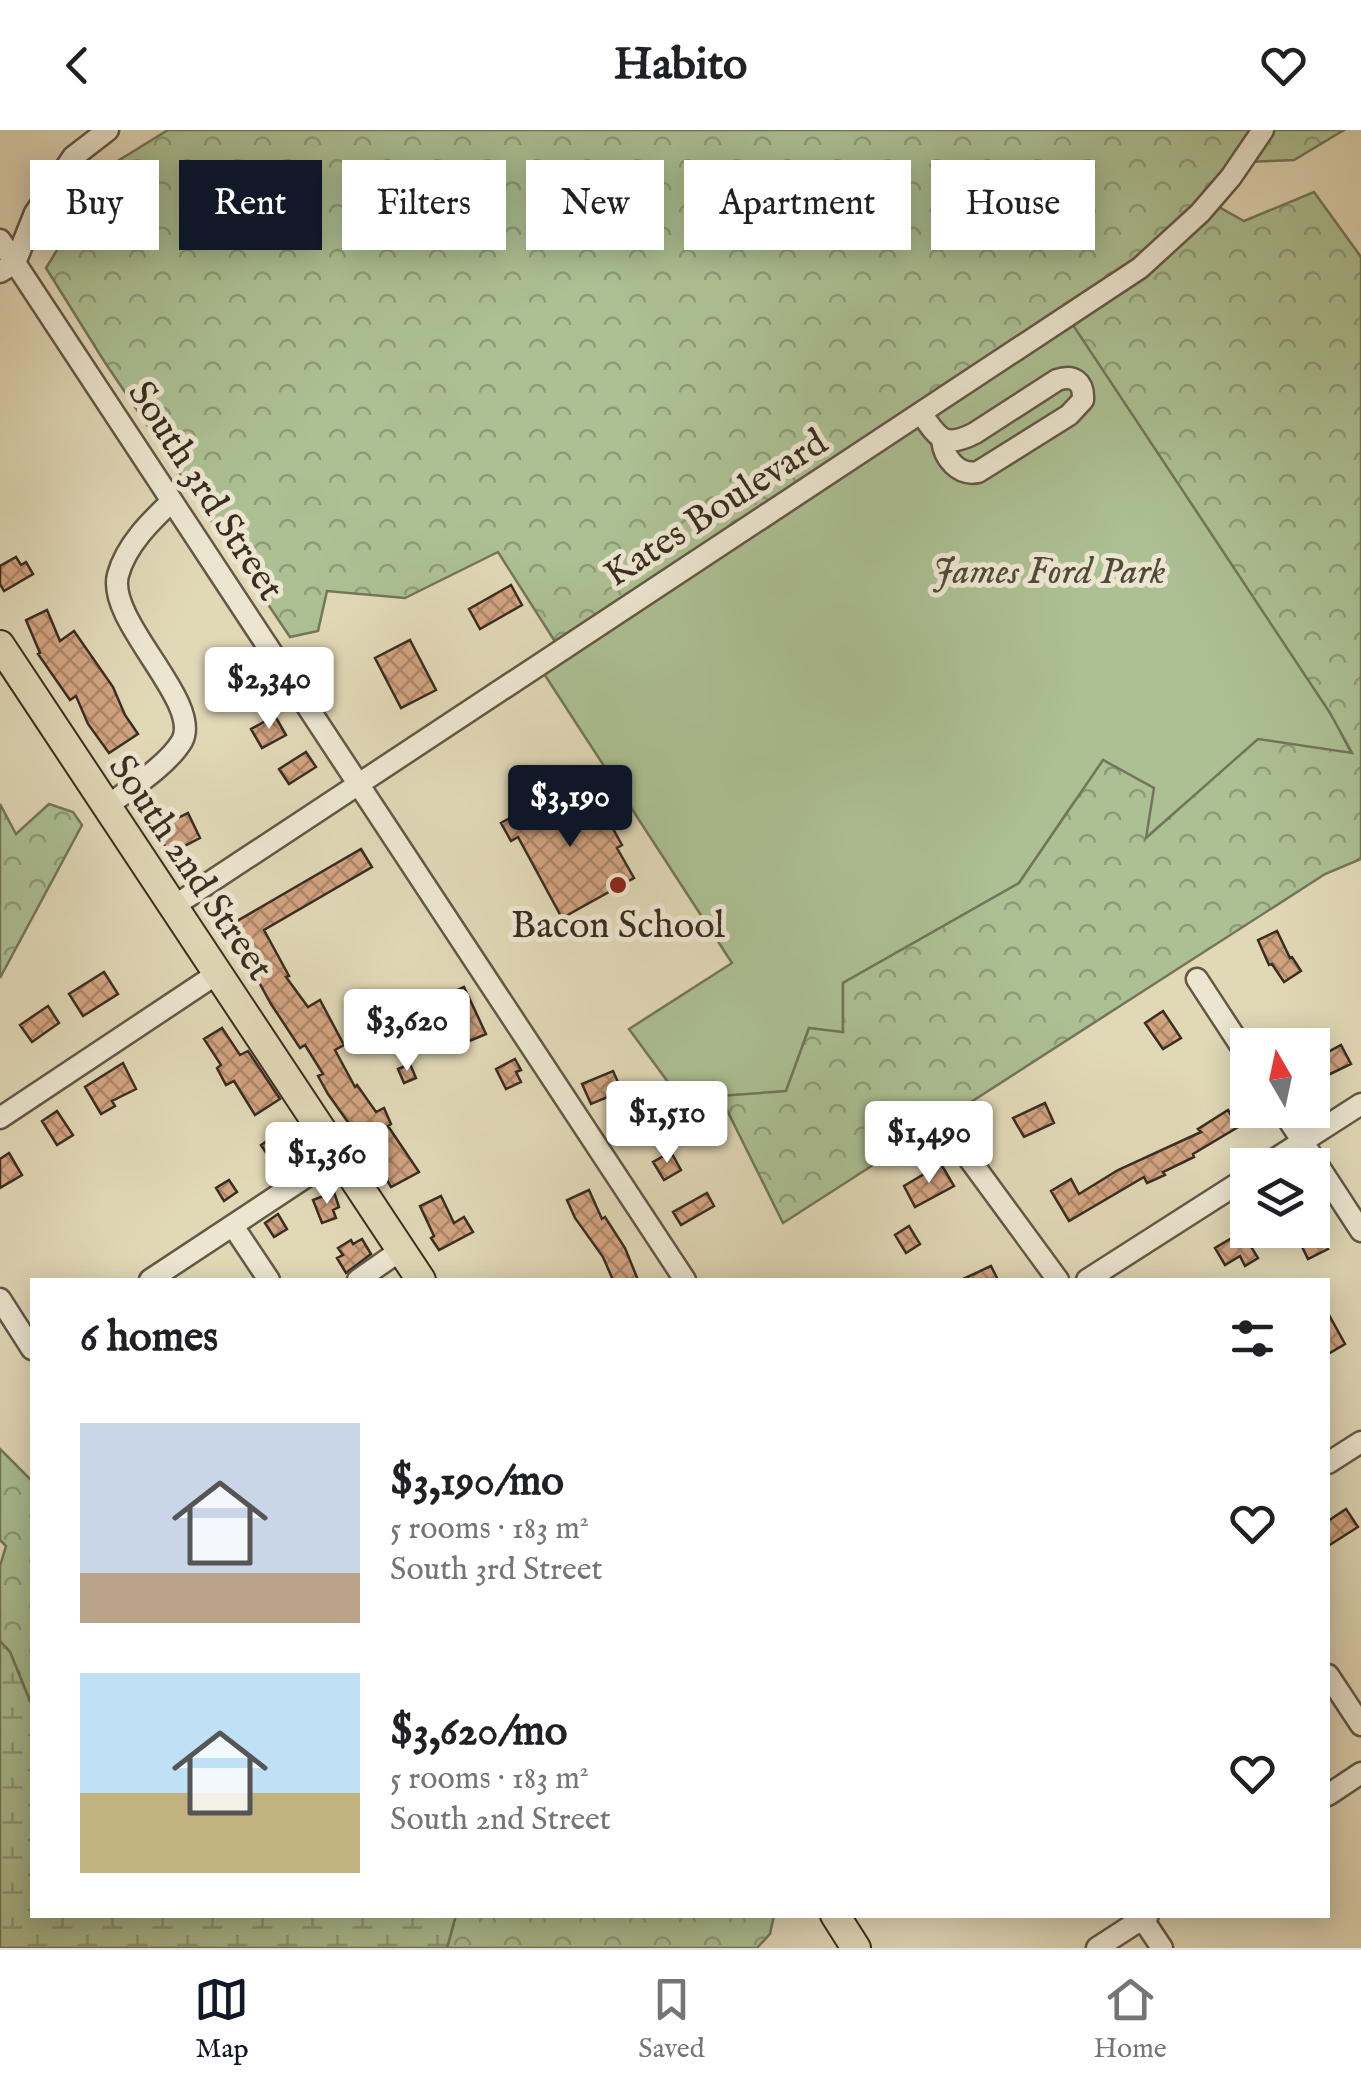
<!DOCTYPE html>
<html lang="en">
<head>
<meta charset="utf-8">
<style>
  body { margin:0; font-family:"IM FELL English",serif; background:#f2f2f2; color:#202124; height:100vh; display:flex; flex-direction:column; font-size:38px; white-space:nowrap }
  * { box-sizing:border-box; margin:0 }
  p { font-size:32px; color:#757577 }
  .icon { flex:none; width:55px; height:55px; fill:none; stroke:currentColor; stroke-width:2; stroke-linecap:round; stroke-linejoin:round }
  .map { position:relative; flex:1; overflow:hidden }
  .panel { position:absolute; left:30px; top:1148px; width:1300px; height:640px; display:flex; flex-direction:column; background:#fff; border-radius:0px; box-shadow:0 5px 25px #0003 }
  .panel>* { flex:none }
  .top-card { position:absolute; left:30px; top:30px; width:1302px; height:90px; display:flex; gap:20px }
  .needle { width:65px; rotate:351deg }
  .buttons { position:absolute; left:1230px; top:898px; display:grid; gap:20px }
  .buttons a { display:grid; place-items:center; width:100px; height:100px; border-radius:0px; background:#fff; box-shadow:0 5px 25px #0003; font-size:50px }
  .price { position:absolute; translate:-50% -85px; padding:0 22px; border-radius:10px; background:#fff; color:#222; font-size:32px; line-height:65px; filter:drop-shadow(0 2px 5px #0008) }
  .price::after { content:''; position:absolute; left:50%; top:60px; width:30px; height:22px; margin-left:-15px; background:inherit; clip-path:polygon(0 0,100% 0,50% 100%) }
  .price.current { background:#111827; color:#fff }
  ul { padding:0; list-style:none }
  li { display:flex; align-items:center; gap:30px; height:250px; padding:0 50px }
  li span { display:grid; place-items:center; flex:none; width:280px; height:200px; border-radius:0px; color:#555 }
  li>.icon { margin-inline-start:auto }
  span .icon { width:120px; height:120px; fill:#fffc; stroke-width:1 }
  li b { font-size:42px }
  h2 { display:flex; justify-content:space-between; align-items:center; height:120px; padding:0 50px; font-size:42px }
  .chip { padding:0 35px; border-radius:0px; background:#fff; box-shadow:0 5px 25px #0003; font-size:35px; line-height:90px }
  .chip.current { background:#111827; color:#fff }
  header { display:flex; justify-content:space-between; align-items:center; height:130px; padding:0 50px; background:#fff; font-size:45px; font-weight:700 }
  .menu { display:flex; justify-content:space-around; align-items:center; height:140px; border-top:2px solid #e0e0e0; background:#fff; font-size:28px; color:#757577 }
  .menu a { display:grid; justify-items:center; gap:5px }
  .menu .current { color:#111827 }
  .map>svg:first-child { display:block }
</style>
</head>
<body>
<header><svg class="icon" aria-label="back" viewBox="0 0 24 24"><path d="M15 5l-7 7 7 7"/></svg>Habito<svg class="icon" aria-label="heart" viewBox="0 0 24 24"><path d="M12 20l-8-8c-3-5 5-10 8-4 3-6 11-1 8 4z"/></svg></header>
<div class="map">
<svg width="1361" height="1818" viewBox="0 0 1361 1818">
  <defs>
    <pattern id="forest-crowns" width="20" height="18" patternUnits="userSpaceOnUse" patternTransform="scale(2.5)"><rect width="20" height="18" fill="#acc093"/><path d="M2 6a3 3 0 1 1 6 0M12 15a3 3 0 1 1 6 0" fill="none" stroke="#8d9c78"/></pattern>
    <pattern id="wetland-marsh" width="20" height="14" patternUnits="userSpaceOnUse" patternTransform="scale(2.5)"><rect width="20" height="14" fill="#acc093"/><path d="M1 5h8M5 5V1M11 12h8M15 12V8" fill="none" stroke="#8d9c78"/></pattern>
    <pattern id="building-cross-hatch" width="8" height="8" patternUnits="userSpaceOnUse" patternTransform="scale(2.5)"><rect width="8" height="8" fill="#d2a380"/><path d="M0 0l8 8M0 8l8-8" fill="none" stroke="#ab8568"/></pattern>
  </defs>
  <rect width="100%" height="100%" fill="#e1d8b6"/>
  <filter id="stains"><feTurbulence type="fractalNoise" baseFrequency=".002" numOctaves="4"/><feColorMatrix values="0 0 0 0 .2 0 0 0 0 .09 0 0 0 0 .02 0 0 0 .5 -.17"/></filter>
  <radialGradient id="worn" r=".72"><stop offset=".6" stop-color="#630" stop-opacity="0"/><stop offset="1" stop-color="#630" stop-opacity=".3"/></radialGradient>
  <!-- green -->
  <path fill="#acc093" stroke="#73765a" stroke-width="2.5" d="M1070,186l273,415 -2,2 11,21 -171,53 -36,32 -70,-38 -56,82 -176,100v50l-34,-5 -23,64 -66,4 -27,20 -64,-87 103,-66 -193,-297z"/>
  <!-- forest -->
  <path fill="url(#forest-crowns)" stroke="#73765a" stroke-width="2.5" d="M168,0h1176l-50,30 -50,2 -32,41 32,18 70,-29 47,65v602l-36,15 -542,349 -63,-127 66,-5 23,-63 34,4v-49l176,-100 84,-123 51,28 -8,50 112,-99 94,14 -22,-40 -261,-394 -508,332 -63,-99 -93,46 -78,-7 -9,40 -28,6 -186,-276 -58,-93 62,-101z
    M0,674l16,30 33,-30 24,8 9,13 -82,153z
    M0,1319l32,32v225l-22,-54 -10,-11v-75l6,-20 -6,-6z
    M456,1785h318l-4,19 -13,14h-310z"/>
  <!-- wetland -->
  <path fill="url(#wetland-marsh)" stroke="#73765a" stroke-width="2.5" d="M0,1511l10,11 22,54v209h424l-9,33h-447z"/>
  <!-- building -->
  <path fill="url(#building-cross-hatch)" stroke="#3a2d21" stroke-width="2.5" d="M16,427l5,8 5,-3 7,12 -29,17 -4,-7v-18z
    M511,455l11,20 -42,24 -11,-20z
    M47,480l13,31 14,-10 39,56 12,28 13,19 -29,19 -21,-29 -12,-28 -6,4 -32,-46 2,-1 -14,-33z
    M410,510l26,50 -35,18 -26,-50z
    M275,586l11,19 -24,13 -11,-19z
    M306,622l10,15 -27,17 -10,-15z
    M566,656l13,24 18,-10 25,45 -5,3 17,30 -72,40 -44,-81 -7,4 -10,-18z
    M188,683l12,25 -31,16 -13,-25z
    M361,719l11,18 -108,63 25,46 -3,1 22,30 12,-7 24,45 -9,5 20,37 2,-2 19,27 8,-4 7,16 -3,2 31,46 -28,15 -14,-24 -49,-69 -10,-18 5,-2 -18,-29 -5,3 -29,-44 -33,-60 -2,2 -11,-18z
    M1277,801l13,27 2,-1 9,14 -17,11 -12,-18 -3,1 -11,-25z
    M104,842l14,22 -35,22 -14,-22z
    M464,857l22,47 -36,15 -8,-20 4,-2 -7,-15 7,-3 -6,-11z
    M392,862l10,14 -16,11 -10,-15z
    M48,876l11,17 -27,19 -12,-17z
    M1163,881l18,27 -18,11 -18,-26z
    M222,898l18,27 8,-4 32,48 -25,16 -21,-34 -8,4 -9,-17 4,-3 -17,-26z
    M1341,915l10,19 -27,13 -9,-18z
    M515,929l6,11 -5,2 5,10 -15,7 -10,-20z
    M123,933l13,26 -24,12 3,5 -14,8 -16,-27z
    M410,934l6,14 -12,5 -6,-14z
    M613,941l9,20 -31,13 -9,-20z
    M1045,973l9,20 -30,14 -11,-19z
    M677,978l8,14 -14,8 -8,-13z
    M1228,980l10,17 -45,27 1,3 -31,15 2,3 -18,8 -3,-6 -75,44 -18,-30 20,-12 8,15 39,-24 83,-38 -3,-3z
    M57,981l16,24 -16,10 -15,-24z
    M640,982l8,17 -23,12 -9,-17z
    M292,994l8,13 -31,20 -8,-12z
    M671,1022l10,18 -17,10 -11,-18z
    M9,1023l13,22 -22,13v-29z
    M941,1034l13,22 -39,21 -11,-21z
    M229,1050l8,12 -13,9 -8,-13z
    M589,1060l13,29 3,-2 20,31 13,32h-25l-10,-23 -28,-39 -8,-18z
    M334,1062l5,15 -6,3 3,8 -14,5 -9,-23z
    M707,1063l7,13 -33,19 -8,-13z
    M441,1066l13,27 10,-6 9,15 -34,18 -8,-12 3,-2 -14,-30z
    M278,1084l9,15 -13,8 -9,-14z
    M909,1096l11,18 -14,9 -11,-18z
    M1294,1100h25l9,19 -20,10z
    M1242,1102l16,26 -13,8 -5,-10 -15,9 -10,-17z
    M362,1109l9,15 -25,19 -9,-15 6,-3 -5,-7 13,-8 2,4z
    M991,1136l7,14h-37z
    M1328,1183l17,31 -17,10z
    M1346,1379l12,18 -30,19v-25z"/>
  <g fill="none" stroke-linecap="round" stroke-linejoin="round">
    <defs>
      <path id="minor" d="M0,110l685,1040
        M0,142l15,-9 20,-50 38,-56 35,-27
        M921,283c17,25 23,36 54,20l82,-53c17,-6 27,2 26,20l-14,15 -91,57c-20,4 -34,-14 -36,-32
        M107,676c23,-17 61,-41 75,-65 21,-39 -76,-120 -64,-166 8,-30 33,-54 54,-74
        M174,776l966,-638 60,-55 31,-36 32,-47
        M1197,849l51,78
        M1282,980l79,121
        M0,988l218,-145
        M948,1000l110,150
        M1266,1035l95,-61
        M233,1096l36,54
        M150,1150l189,-125
        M358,1150l43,-30
        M1087,1150l161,-103
        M0,1169l32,50
        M1328,1333l33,-21
        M1328,1545l33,50
        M1328,1665l33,-22
        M1133,1785l15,12 14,21
        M1097,1818l51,-33"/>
      <path id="major" d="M0,515l421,635
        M835,1785l21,33"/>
    </defs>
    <!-- minor casing -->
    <use href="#minor" stroke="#645846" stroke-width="25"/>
    <!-- major casing -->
    <use href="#major" stroke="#3a2d21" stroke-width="32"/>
    <!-- minor -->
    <use href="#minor" stroke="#ece6d0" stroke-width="20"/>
    <!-- major -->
    <use href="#major" stroke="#e1d8b6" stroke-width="28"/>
  </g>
  <!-- markers -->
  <circle fill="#8f2418" stroke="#ece6d0" stroke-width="4" cx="618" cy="755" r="10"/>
  <g text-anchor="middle" stroke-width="10" stroke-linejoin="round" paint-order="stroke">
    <!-- street labels -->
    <g font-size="38" fill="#3a2d21" stroke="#ece6d0">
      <text transform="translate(207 360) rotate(57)" y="13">South 3rd Street</text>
      <text transform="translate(715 377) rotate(-33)" y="13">Kates Boulevard</text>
      <text transform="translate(192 737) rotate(56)" y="13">South 2nd Street</text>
    </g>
    <!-- park labels -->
    <g font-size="38" font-style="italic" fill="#514a38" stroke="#ece6d0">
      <text x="1049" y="453">James Ford Park</text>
    </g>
    <!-- poi labels -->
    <g font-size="38" fill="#3a2d21" stroke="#ece6d0">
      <text x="618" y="807">Bacon School</text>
    </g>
  </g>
  <rect width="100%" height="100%" filter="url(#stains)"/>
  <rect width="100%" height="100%" fill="url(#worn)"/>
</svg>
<div class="buttons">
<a><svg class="needle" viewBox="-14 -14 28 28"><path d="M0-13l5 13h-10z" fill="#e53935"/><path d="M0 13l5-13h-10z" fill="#757577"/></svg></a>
<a><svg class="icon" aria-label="layers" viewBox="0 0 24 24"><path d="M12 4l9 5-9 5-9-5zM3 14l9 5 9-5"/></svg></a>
</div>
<b class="price" style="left:269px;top:602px">$2,340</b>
<b class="price current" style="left:570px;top:720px">$3,190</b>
<b class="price" style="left:407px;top:944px">$3,620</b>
<b class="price" style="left:667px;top:1036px">$1,510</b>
<b class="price" style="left:929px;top:1056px">$1,490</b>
<b class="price" style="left:327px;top:1077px">$1,360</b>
<div class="top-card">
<a class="chip">Buy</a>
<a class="chip current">Rent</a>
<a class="chip">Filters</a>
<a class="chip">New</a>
<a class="chip">Apartment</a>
<a class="chip">House</a>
</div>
<section class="panel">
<h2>6 homes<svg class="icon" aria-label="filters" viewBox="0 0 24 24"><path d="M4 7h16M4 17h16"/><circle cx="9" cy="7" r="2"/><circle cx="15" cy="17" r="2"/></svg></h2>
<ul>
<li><span style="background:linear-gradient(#c9d6e8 75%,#b9a48a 0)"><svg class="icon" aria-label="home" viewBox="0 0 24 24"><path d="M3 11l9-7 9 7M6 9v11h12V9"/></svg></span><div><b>$3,190/mo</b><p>5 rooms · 183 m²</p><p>South 3rd Street</p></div><svg class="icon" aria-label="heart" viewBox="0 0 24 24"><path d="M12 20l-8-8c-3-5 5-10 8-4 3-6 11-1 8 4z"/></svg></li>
<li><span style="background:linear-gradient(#bfe0f5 60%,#c2b280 0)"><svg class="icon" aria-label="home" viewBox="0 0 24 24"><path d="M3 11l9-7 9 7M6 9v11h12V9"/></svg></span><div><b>$3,620/mo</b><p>5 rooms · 183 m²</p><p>South 2nd Street</p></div><svg class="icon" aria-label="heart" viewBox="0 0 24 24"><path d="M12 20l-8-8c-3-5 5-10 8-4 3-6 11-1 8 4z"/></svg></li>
</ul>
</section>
</div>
<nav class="menu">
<a class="current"><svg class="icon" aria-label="map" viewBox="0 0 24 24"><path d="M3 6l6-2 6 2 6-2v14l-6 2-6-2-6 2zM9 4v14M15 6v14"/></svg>Map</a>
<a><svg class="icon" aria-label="saved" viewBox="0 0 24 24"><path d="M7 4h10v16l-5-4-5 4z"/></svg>Saved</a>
<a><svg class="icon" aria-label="home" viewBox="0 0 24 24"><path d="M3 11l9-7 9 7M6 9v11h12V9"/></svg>Home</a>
</nav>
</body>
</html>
